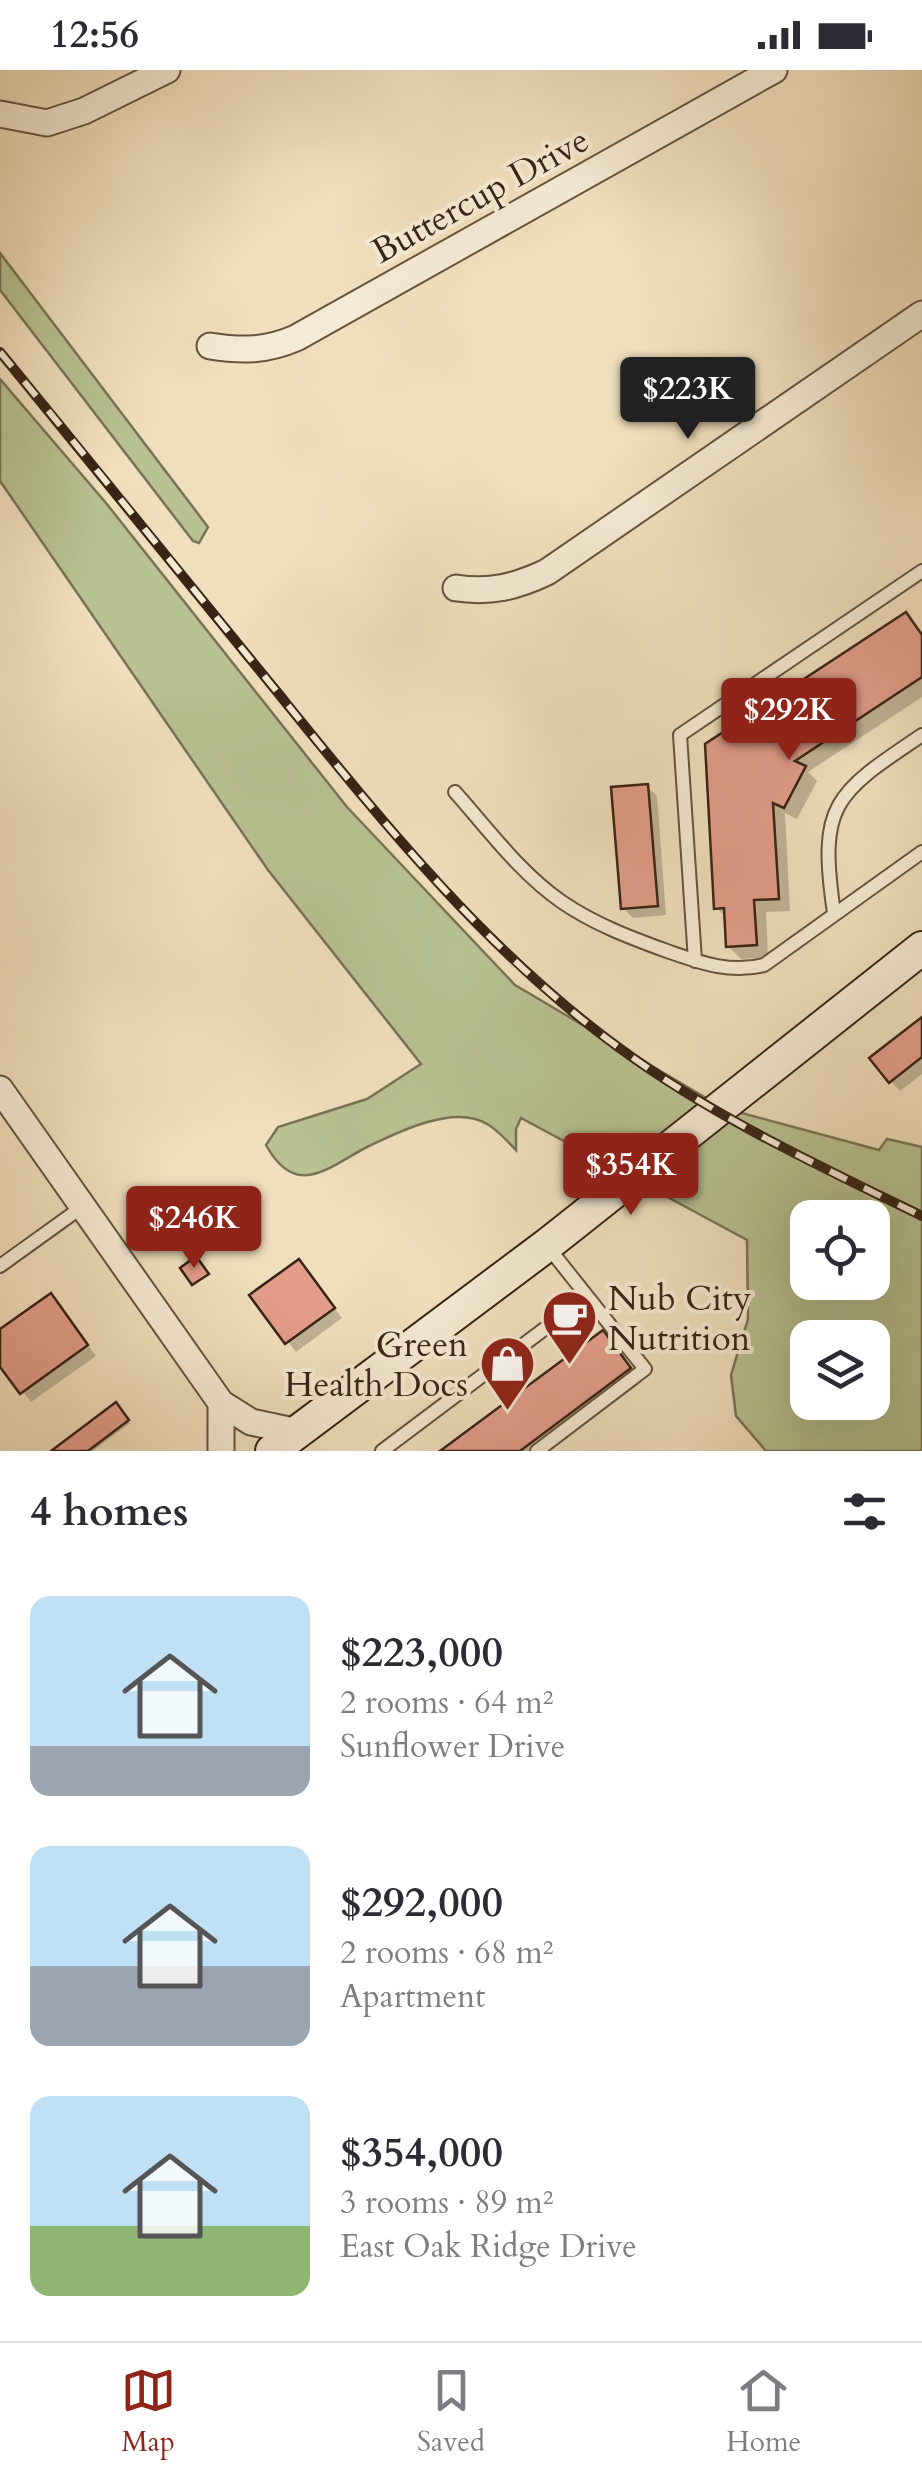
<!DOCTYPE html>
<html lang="en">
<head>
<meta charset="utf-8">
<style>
  body { margin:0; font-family:Cardo,serif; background:#f2f2f3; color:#2b2b33; height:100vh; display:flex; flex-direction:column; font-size:38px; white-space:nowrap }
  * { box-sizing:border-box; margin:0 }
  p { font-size:32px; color:#7c7c81 }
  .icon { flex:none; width:55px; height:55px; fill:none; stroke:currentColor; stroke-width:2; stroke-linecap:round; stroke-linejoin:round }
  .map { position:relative; height:1381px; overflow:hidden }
  .panel { display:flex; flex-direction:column; background:#fff; flex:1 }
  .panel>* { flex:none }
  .controls { position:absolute; left:790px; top:1130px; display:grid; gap:20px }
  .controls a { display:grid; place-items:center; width:100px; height:100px; border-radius:20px; background:#fff; box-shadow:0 10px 40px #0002; font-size:50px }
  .price { position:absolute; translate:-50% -85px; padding:0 22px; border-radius:10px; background:#8f2418; color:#fff; font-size:32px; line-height:65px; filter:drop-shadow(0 2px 5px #0008) }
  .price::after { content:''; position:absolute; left:50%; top:60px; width:30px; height:22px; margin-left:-15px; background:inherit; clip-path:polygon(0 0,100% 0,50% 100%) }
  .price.selected { background:#222; color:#fff }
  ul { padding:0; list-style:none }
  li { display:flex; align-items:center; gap:30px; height:250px; padding:0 30px }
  li span { display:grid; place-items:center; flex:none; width:280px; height:200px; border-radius:20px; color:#555 }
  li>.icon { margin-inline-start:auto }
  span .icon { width:120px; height:120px; fill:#fffc; stroke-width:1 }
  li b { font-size:42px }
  h2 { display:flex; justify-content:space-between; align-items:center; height:120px; padding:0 30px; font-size:42px }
  .status { display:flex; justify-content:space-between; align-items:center; height:70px; padding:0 50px; background:#fff; direction:ltr }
  .status svg { height:28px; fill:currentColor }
  .dock { display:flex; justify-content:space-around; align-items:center; height:140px; border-top:2px solid #e1e1e2; background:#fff; font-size:28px; color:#7c7c81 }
  .dock a { display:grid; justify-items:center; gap:5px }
  .dock .selected { color:#8f2418 }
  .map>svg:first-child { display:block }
</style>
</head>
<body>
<div class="status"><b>12:56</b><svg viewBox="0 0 49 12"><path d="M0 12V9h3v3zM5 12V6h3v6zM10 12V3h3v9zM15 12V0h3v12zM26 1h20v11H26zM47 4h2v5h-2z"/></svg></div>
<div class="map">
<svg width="922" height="1381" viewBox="0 0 922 1381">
  <rect width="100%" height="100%" fill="#f0dfbc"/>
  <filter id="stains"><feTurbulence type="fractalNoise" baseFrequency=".002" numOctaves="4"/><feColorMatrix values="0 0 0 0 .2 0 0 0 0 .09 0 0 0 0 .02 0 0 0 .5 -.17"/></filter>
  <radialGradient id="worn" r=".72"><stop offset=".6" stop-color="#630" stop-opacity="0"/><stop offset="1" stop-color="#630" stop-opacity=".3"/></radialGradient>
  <!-- green -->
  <path fill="#b8c292" stroke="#787354" stroke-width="2.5" fill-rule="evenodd" d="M0,183l208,274 -9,16 -6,-2 -193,-251z
    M0,309l106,124 241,304 168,178 208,123 156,42 8,-11 35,8v304h-156l-30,-35 -5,-41 17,-56 -1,-79 -226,-122 -5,11v21c-9,-9 -18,-20 -29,-26 -32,-20 -87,7 -118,22 -40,20 -72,55 -103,-1l12,-18 89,-28 54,-35 -153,-194 -268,-389zM808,1148h64v64h-64zM808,1268h64v64h-64z"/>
  <!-- shadow -->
  <path fill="#0003" d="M906,545l16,17v65l-114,75 9,9 -20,38 -12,-6 5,98 -24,1 2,45 -27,2 -13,-13 -1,-28 -10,-10 -9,-162z
    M647,717l10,9 9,119 -33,3 -10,-10z
    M922,950v54l-22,17 -9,-10z
    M308,1202l34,46 -46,34 -43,-56z
    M51,1226l45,60 -65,46 -31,-40v-30z
    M602,1263l40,49 -92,69h-106z
    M116,1336l14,17 -37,28h-38z"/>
  <!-- building -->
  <path fill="#e39d8a" stroke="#382415" stroke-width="2.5" d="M906,542l16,23v42l-127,84 11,5 -22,42 -11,-5 6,96 -25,1 3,45 -31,2 -2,-39 -10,1 -9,-165z
    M648,714l10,122 -37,3 -10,-122z
    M922,947v40l-33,26 -20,-25z
    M196,1186l13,18 -17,11 -12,-17z
    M299,1189l36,49 -50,36 -36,-49z
    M51,1223l37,52 -68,49 -20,-27v-38z
    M603,1260l28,38 -111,83h-80z
    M116,1332l13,18 -41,31h-37z"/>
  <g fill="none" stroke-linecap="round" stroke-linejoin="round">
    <defs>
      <path id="service" d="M455,722c33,37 65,81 107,110 32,22 69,36 105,49 32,11 62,23 97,14l158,-113
        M834,843c-16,-109 0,-119 88,-178
        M695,891l-15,-226 242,-164
        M0,1196l82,-59
        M382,1381l205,-154
        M537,1381l108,-82 -97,-122"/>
      <path id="minor" d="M0,44l47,9 37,-12 83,-41
        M210,276c32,5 56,5 86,-8l478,-268
        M456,518c35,5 59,-1 91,-16l375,-258
        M0,1019l221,314 30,19 47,10
        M221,1381v-48"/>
      <path id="secondary" d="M272,1381l275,-206 375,-297"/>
    </defs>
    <!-- service casing -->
    <use href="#service" stroke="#66533f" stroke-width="16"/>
    <!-- minor casing -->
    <use href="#minor" stroke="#66533f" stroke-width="29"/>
    <!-- secondary casing -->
    <use href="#secondary" stroke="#382415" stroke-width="36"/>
    <!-- service -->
    <use href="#service" stroke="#f5ead3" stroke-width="12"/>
    <!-- minor -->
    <use href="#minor" stroke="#f5ead3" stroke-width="25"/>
    <!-- secondary -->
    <use href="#secondary" stroke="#f5ead3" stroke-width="32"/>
    <defs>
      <path id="rail" d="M0,282c93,113 185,227 278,341 103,127 207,257 340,354 94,69 199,118 304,169"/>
    </defs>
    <!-- rail casing -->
    <use href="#rail" stroke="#382415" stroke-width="10"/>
    <!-- rail -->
    <use href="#rail" stroke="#f5ead3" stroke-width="6" stroke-dasharray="19" stroke-linecap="butt"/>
  </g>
  <!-- icons -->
  <defs>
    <symbol id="cafe-pin" viewBox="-11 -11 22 30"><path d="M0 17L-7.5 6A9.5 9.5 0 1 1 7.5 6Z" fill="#8f2418" stroke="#f5ead3"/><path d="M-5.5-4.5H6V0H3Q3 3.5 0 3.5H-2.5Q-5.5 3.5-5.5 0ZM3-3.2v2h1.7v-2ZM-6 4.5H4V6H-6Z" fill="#fff"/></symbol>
    <symbol id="shop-pin" viewBox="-11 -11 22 30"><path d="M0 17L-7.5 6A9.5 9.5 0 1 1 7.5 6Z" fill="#8f2418" stroke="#f5ead3"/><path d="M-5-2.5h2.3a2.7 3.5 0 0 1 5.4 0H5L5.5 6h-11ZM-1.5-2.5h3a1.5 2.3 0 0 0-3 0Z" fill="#fff"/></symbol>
  </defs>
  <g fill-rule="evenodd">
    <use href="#cafe-pin" x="538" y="1216" width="63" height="86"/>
    <use href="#shop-pin" x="476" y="1262" width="63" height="86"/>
  </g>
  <g text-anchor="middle" stroke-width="8" stroke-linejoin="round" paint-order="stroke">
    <!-- street labels -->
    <g font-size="35" fill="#382415" stroke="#f5ead3">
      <text transform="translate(480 125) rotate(-29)" y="12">Buttercup Drive</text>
    </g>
    <!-- poi labels -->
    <g font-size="35" fill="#382415" stroke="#f5ead3" text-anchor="start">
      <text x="608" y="1240">Nub City<tspan x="608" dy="40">Nutrition</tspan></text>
      <text x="468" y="1286" text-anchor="end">Green<tspan x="468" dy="40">Health Docs</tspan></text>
    </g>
  </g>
  <rect width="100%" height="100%" filter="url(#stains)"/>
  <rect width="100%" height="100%" fill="url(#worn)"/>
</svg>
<div class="controls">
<a><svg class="icon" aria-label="locate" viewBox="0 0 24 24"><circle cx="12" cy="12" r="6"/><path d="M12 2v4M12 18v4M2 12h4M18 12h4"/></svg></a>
<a><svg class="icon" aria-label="layers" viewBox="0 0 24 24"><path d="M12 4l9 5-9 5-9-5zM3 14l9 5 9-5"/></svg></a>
</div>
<b class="price selected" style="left:688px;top:372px">$223K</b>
<b class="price" style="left:789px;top:693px">$292K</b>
<b class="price" style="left:631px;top:1148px">$354K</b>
<b class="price" style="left:194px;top:1201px">$246K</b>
</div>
<section class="panel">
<h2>4 homes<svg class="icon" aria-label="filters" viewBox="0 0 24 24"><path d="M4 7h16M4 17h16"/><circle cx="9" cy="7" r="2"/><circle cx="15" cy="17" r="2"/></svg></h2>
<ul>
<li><span style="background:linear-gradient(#bfe0f5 75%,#9aa5b1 0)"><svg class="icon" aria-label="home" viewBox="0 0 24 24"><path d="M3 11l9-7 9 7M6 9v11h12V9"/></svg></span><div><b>$223,000</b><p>2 rooms · 64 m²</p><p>Sunflower Drive</p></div></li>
<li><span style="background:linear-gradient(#bfe0f5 60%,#9aa5b1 0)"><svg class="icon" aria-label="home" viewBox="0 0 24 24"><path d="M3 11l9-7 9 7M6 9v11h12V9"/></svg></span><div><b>$292,000</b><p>2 rooms · 68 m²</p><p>Apartment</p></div></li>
<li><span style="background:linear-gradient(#bfe0f5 65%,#8fb573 0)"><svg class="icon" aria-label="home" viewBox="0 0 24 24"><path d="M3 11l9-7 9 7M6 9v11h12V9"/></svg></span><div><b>$354,000</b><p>3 rooms · 89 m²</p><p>East Oak Ridge Drive</p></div></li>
</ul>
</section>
<nav class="dock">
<a class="selected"><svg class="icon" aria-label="map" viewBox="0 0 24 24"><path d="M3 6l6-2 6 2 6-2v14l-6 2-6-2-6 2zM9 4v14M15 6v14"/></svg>Map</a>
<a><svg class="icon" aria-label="saved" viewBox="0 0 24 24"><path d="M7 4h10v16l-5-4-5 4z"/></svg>Saved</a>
<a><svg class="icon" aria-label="home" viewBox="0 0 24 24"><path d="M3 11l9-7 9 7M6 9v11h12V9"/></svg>Home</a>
</nav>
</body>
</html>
